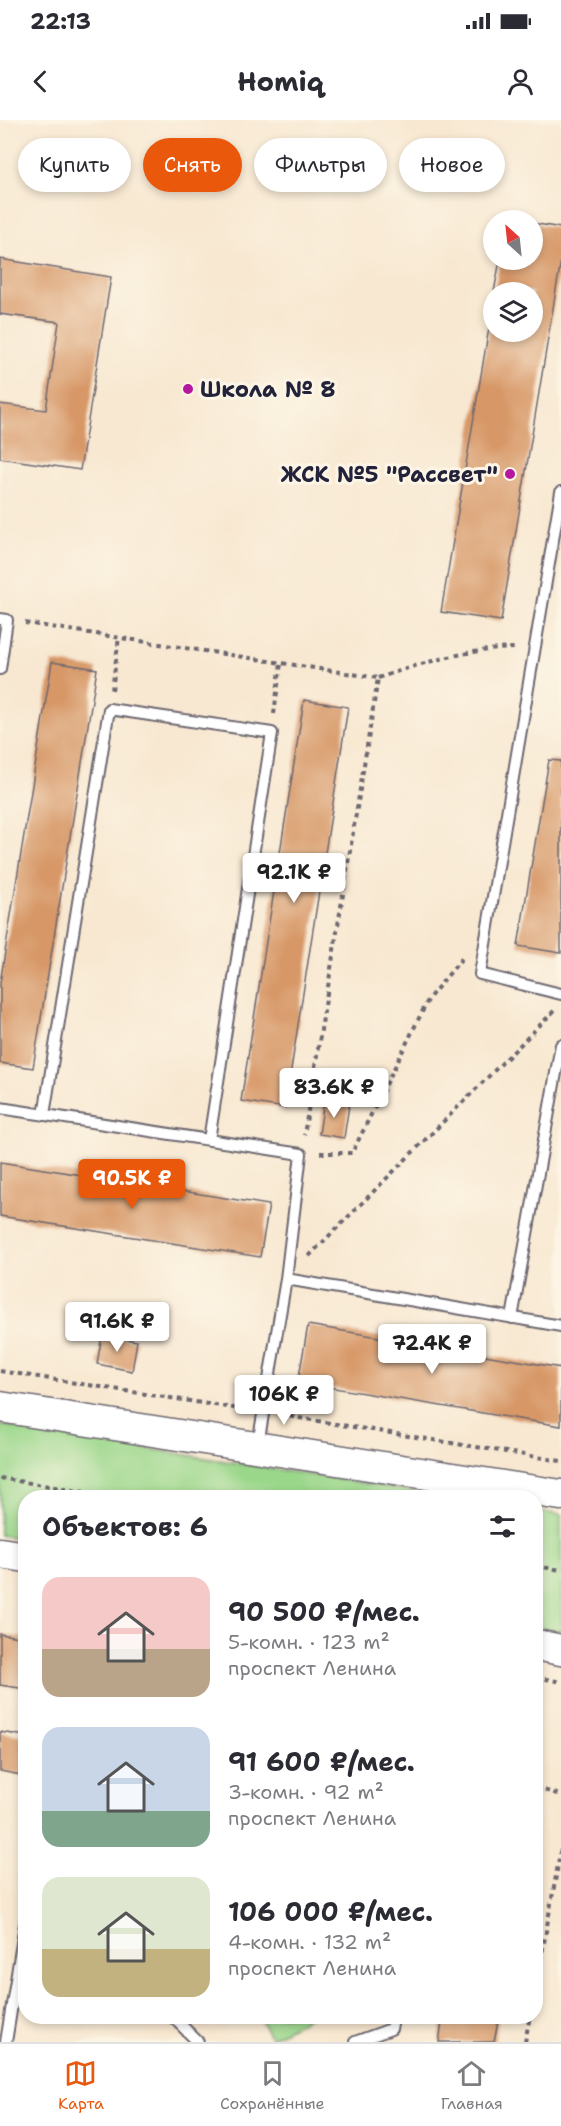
<!DOCTYPE html>
<html lang="ru">
<head>
<meta charset="utf-8">
<style>
  body { margin:0; font-family:"Shantell Sans",sans-serif; background:#f7f7f7; color:#2b2b33; height:100vh; display:flex; flex-direction:column; font-size:22px; white-space:nowrap }
  * { box-sizing:border-box; margin:0 }
  p { font-size:20px; color:#7c7c81 }
  .icon { flex:none; width:33px; height:33px; fill:none; stroke:currentColor; stroke-width:2; stroke-linecap:round; stroke-linejoin:round }
  .map { position:relative; flex:1; overflow:hidden }
  .panel { position:absolute; left:18px; top:1370px; width:525px; height:534px; display:flex; flex-direction:column; background:#fff; border-radius:24px; box-shadow:0 3px 9px #0003 }
  .panel>* { flex:none }
  .hud { position:absolute; left:18px; top:18px; width:525px; height:54px; display:flex; gap:12px }
  .needle { width:39px; rotate:333deg }
  .tools { position:absolute; left:483px; top:90px; display:grid; gap:12px }
  .tools a { display:grid; place-items:center; width:60px; height:60px; border-radius:50%; background:#fff; box-shadow:0 3px 9px #0003; font-size:30px }
  .price { position:absolute; translate:-50% -51px; padding:0 14px; border-radius:6px; background:#fff; color:#222; font-size:20px; line-height:39px; filter:drop-shadow(0 2px 3px #0008) }
  .price::after { content:''; position:absolute; left:50%; top:36px; width:18px; height:14px; margin-left:-9px; background:inherit; clip-path:polygon(0 0,100% 0,50% 100%) }
  .price.active { background:#ea580c; color:#fff }
  ul { padding:0; list-style:none }
  li { display:flex; align-items:center; gap:18px; height:150px; padding:0 24px }
  li span { display:grid; place-items:center; flex:none; width:168px; height:120px; border-radius:18px; color:#555 }
  li>.icon { margin-inline-start:auto }
  span .icon { width:72px; height:72px; fill:#fffc; stroke-width:1 }
  li b { font-size:26px }
  h2 { display:flex; justify-content:space-between; align-items:center; height:72px; padding:0 24px; font-size:26px }
  .chip { padding:0 21px; border-radius:27px; background:#fff; box-shadow:0 3px 9px #0003; font-size:21px; line-height:54px }
  .chip.active { background:#ea580c; color:#fff }
  .status { display:flex; justify-content:space-between; align-items:center; height:42px; padding:0 30px; background:#fff; direction:ltr }
  .status svg { height:16px; fill:currentColor }
  header { display:flex; justify-content:space-between; align-items:center; height:78px; padding:0 24px; background:#fff; font-size:27px; font-weight:700 }
  .tab-bar { display:flex; justify-content:space-around; align-items:center; height:84px; border-top:2px solid #e1e1e2; background:#fff; font-size:16px; color:#7c7c81 }
  .tab-bar a { display:grid; justify-items:center; gap:3px }
  .tab-bar .active { color:#ea580c }
  .map>svg:first-child { display:block }
</style>
</head>
<body>
<div class="status"><b>22:13</b><svg viewBox="0 0 49 12"><path d="M0 12V9h3v3zM5 12V6h3v6zM10 12V3h3v9zM15 12V0h3v12zM26 1h20v11H26zM47 4h2v5h-2z"/></svg></div>
<header><svg class="icon" aria-label="back" viewBox="0 0 24 24"><path d="M15 5l-7 7 7 7"/></svg>Homiq<svg class="icon" aria-label="person" viewBox="0 0 24 24"><circle cx="12" cy="8" r="4"/><path d="M4 21q1-7 8-7t8 7"/></svg></header>
<div class="map">
<svg width="561" height="1922" viewBox="0 0 561 1922">
  <rect width="100%" height="100%" fill="#fcf5e5"/>
  <filter id="ink" filterUnits="userSpaceOnUse"><feTurbulence type="fractalNoise" baseFrequency=".0167" numOctaves="2"/><feDisplacementMap in="SourceGraphic" scale="12" xChannelSelector="R" yChannelSelector="G"/><feConvolveMatrix kernelMatrix="1 2 1 2 8 2 1 2 1" color-interpolation-filters="sRGB"/></filter>
  <filter id="wash" filterUnits="userSpaceOnUse"><feTurbulence type="fractalNoise" baseFrequency=".008" numOctaves="4" result="noise"/><feDisplacementMap in="SourceGraphic" scale="24" xChannelSelector="R" yChannelSelector="G"/><feGaussianBlur stdDeviation="1.35" result="paint"/><feColorMatrix in="noise" values="0 0 0 0 0 0 0 0 0 0 0 0 0 0 0 0 0 1.4 0 .05"/><feComposite in="paint" operator="in"/></filter>
  <g filter="url(#wash)">
    <rect width="100%" height="100%" fill="#f8e8d1"/>
    <!-- green -->
    <path fill="#9bd78b" stroke="#5e7c63" stroke-width="1.5" d="M0,1305l448,72h-422l-1,42 -25,-4z
      M536,1391l25,4v116l-25,-5z
      M258,1896h53l-40,22z"/>
    <g id="blocks">
      <!-- building -->
      <path fill="#d79766" d="M532,103l29,5v32l-60,361 -60,-9 53,-314v34h38v-40h-38l6,-32h32z
        M0,139l111,18 -31,193 -80,-12v-54l46,6 13,-88 -59,-8z
        M52,542l45,7 -64,399 -33,-5v-80z
        M304,580l44,7 -63,401 -44,-7z
        M549,640l12,1v192l-43,-7z
        M324,981l25,4 -5,33 -25,-4z
        M0,1042l269,43 -9,52 -260,-41z
        M308,1205l253,43v58l-263,-44z
        M102,1215l35,6 -5,30 -35,-7z
        M0,1514l26,4v51l-26,-4z
        M0,1612l26,4v40l-26,-5z
        M443,1896h56l-5,26h-55z"/>
    </g>
  </g>
  <g filter="url(#ink)">
    <use href="#blocks" fill-opacity="0" stroke="#6d6770" stroke-width="1.5"/>
    <g fill="none" stroke-linecap="round" stroke-linejoin="round">
      <defs>
        <path id="lane" d="M561,372l-81,482 81,20
          M0,499l7,1 -7,49
          M0,988l301,46 -15,125
          M44,995l65,-406 163,24 -63,407
          M512,1198l49,-273
          M258,1324l28,-165 275,47
          M172,1896l26,26
          M6,1922l20,-124
          M355,1922l36,-13 3,-13"/>
        <path id="secondary" d="M0,1287l561,88
          M0,1433l26,4
          M536,1525l25,5"/>
      </defs>
      <!-- lane casing -->
      <use href="#lane" stroke="#6d6770" stroke-width="14"/>
      <!-- secondary casing -->
      <use href="#secondary" stroke="#6d6770" stroke-width="33"/>
      <!-- path -->
      <path stroke="#6d6770" stroke-width="4" stroke-dasharray="4.5 4.5" stroke-linecap="butt" d="M25,503l353,55 -74,457
        M378,558c46,-16 91,-29 139,-30
        M112,570l7,-53
        M274,594l7,-51
        M320,1033h32l77,-155 34,-41
        M309,1136l245,-245
        M0,1251l246,39
        M281,1295l280,46
        M0,1358l115,19
        M536,1446l25,4
        M536,1557l25,5
        M536,1668l25,7
        M536,1867l25,-139
        M525,1922l5,-26"/>
      <!-- lane -->
      <use href="#lane" stroke="#fff" stroke-width="10"/>
      <!-- secondary -->
      <use href="#secondary" stroke="#fff" stroke-width="30"/>
    </g>
  </g>
  <!-- markers -->
  <g fill="#b5179e" stroke="#fcf5e5" stroke-width="2">
    <circle cx="188" cy="269" r="6"/>
    <circle cx="510" cy="354" r="6"/>
  </g>
  <g text-anchor="middle" stroke-width="6" stroke-linejoin="round" paint-order="stroke">
    <!-- poi labels -->
    <g font-size="22" font-weight="bold" fill="#22223b" stroke="#fcf5e5" text-anchor="start">
      <text x="200" y="277">Школа № 8</text>
      <text x="498" y="362" text-anchor="end">ЖСК №5 "Рассвет"</text>
    </g>
  </g>
</svg>
<div class="tools">
<a><svg class="needle" viewBox="-14 -14 28 28"><path d="M0-13l5 13h-10z" fill="#e53935"/><path d="M0 13l5-13h-10z" fill="#7c7c81"/></svg></a>
<a><svg class="icon" aria-label="layers" viewBox="0 0 24 24"><path d="M12 4l9 5-9 5-9-5zM3 14l9 5 9-5"/></svg></a>
</div>
<b class="price" style="left:294px;top:784px">92.1K ₽</b>
<b class="price" style="left:334px;top:999px">83.6K ₽</b>
<b class="price active" style="left:132px;top:1090px">90.5K ₽</b>
<b class="price" style="left:117px;top:1233px">91.6K ₽</b>
<b class="price" style="left:432px;top:1255px">72.4K ₽</b>
<b class="price" style="left:284px;top:1306px">106K ₽</b>
<div class="hud">
<a class="chip">Купить</a>
<a class="chip active">Снять</a>
<a class="chip">Фильтры</a>
<a class="chip">Новое</a>
</div>
<section class="panel">
<h2>Объектов: 6<svg class="icon" aria-label="filters" viewBox="0 0 24 24"><path d="M4 7h16M4 17h16"/><circle cx="9" cy="7" r="2"/><circle cx="15" cy="17" r="2"/></svg></h2>
<ul>
<li><span style="background:linear-gradient(#f6c9c9 60%,#b9a48a 0)"><svg class="icon" aria-label="home" viewBox="0 0 24 24"><path d="M3 11l9-7 9 7M6 9v11h12V9"/></svg></span><div><b>90 500 ₽/мес.</b><p>5-комн. · 123 m²</p><p>проспект Ленина</p></div></li>
<li><span style="background:linear-gradient(#c9d6e8 70%,#7fa58c 0)"><svg class="icon" aria-label="home" viewBox="0 0 24 24"><path d="M3 11l9-7 9 7M6 9v11h12V9"/></svg></span><div><b>91 600 ₽/мес.</b><p>3-комн. · 92 m²</p><p>проспект Ленина</p></div></li>
<li><span style="background:linear-gradient(#dfe7d0 60%,#c2b280 0)"><svg class="icon" aria-label="home" viewBox="0 0 24 24"><path d="M3 11l9-7 9 7M6 9v11h12V9"/></svg></span><div><b>106 000 ₽/мес.</b><p>4-комн. · 132 m²</p><p>проспект Ленина</p></div></li>
</ul>
</section>
</div>
<nav class="tab-bar">
<a class="active"><svg class="icon" aria-label="map" viewBox="0 0 24 24"><path d="M3 6l6-2 6 2 6-2v14l-6 2-6-2-6 2zM9 4v14M15 6v14"/></svg>Карта</a>
<a><svg class="icon" aria-label="saved" viewBox="0 0 24 24"><path d="M7 4h10v16l-5-4-5 4z"/></svg>Сохранённые</a>
<a><svg class="icon" aria-label="home" viewBox="0 0 24 24"><path d="M3 11l9-7 9 7M6 9v11h12V9"/></svg>Главная</a>
</nav>
</body>
</html>
